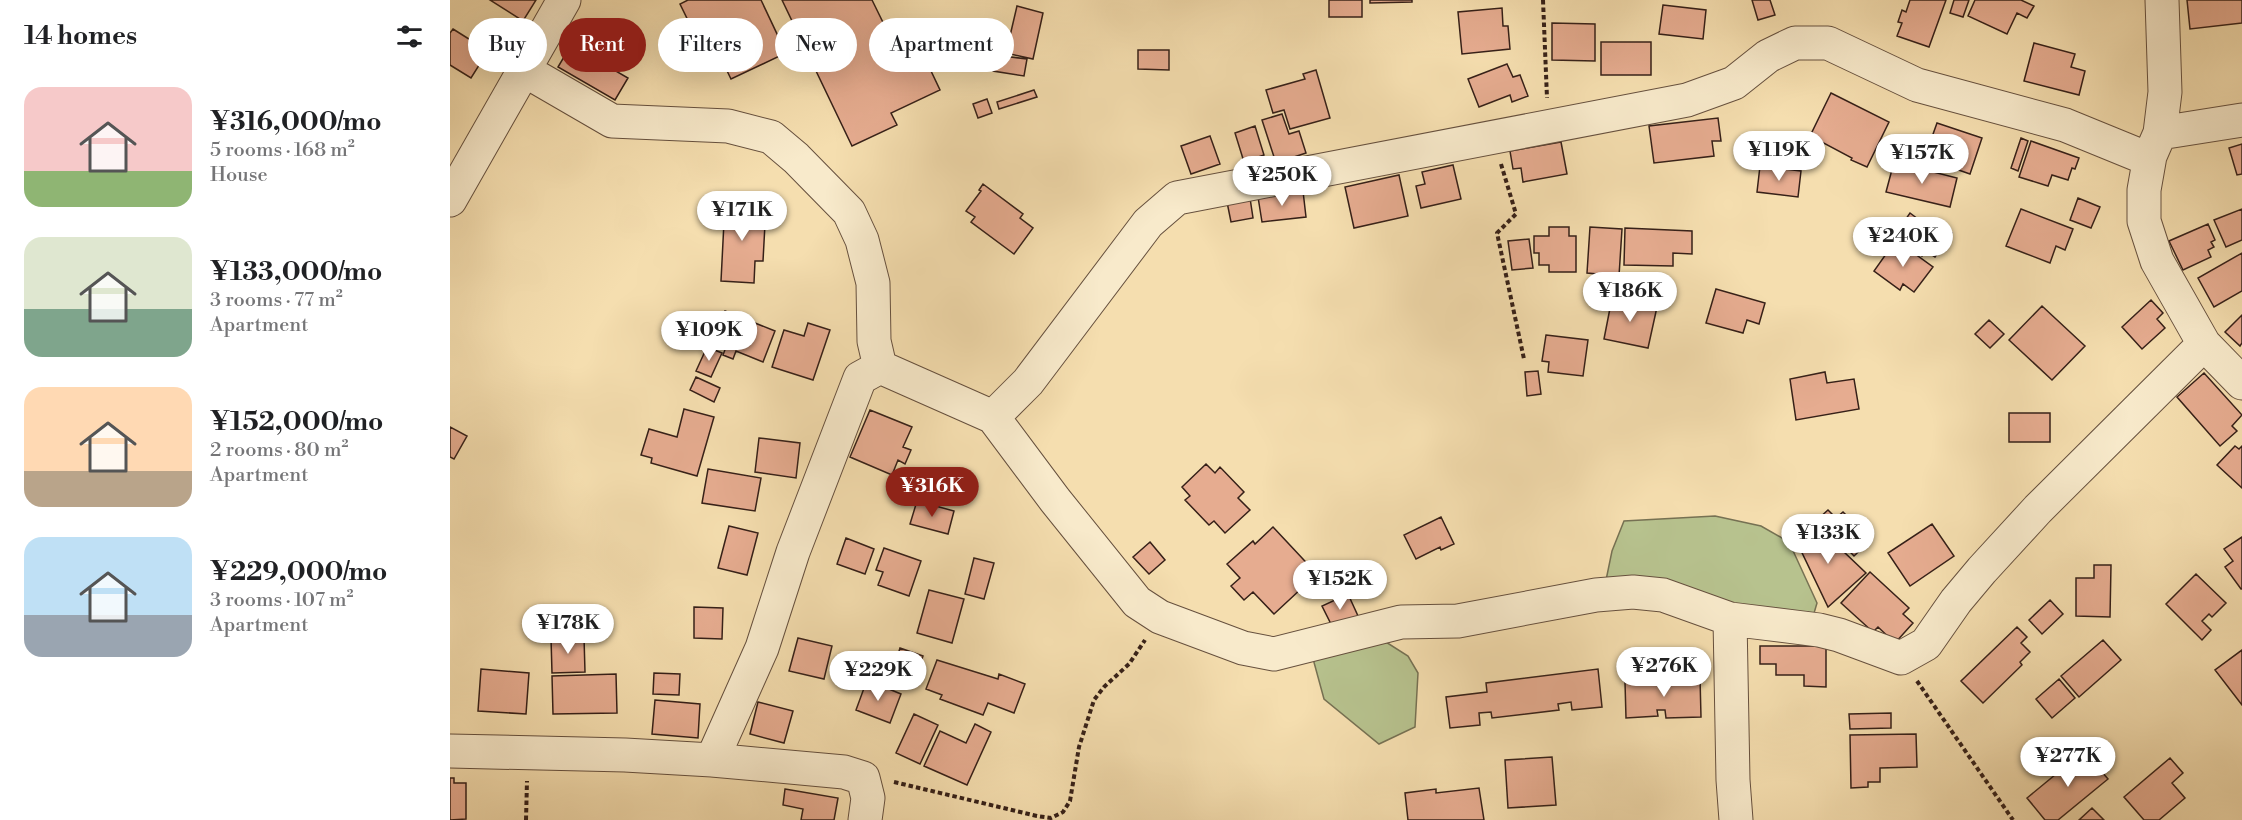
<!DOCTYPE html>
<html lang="en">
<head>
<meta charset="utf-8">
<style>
  body { margin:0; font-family:"Libre Bodoni",serif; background:#f6f6f6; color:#202124; height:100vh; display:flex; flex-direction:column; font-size:22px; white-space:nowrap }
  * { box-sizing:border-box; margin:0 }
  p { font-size:20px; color:#757577 }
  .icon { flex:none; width:33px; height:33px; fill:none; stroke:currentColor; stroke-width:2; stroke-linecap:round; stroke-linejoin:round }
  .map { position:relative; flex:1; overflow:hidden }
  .sheet { display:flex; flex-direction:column; background:#fff; width:450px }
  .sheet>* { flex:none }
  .guide { position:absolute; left:18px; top:18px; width:570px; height:54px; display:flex; gap:12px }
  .price { position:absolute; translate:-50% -51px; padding:0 14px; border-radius:21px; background:#fff; color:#222; font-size:20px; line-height:39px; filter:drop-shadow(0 2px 3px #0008) }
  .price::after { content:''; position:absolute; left:50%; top:36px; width:18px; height:14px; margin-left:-9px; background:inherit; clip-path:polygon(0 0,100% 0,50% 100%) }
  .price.on { background:#8f2418; color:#fff }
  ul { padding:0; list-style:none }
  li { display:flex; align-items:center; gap:18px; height:150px; padding:0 24px }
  li span { display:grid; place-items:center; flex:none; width:168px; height:120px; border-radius:18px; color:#555 }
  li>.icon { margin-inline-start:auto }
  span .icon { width:72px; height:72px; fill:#fffc; stroke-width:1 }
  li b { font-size:26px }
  h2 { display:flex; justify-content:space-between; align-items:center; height:72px; padding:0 24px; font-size:26px }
  .pill { padding:0 21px; border-radius:27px; background:#fff; box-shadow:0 6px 24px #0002; font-size:21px; line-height:54px }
  .pill.on { background:#8f2418; color:#fff }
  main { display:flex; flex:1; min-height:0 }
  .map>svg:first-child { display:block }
</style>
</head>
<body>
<main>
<section class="sheet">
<h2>14 homes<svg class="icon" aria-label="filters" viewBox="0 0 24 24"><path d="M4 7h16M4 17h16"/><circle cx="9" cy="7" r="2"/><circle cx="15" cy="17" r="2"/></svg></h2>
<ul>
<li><span style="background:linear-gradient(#f6c9c9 70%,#8fb573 0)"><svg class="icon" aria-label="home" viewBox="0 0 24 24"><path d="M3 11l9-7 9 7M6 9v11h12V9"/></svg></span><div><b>¥316,000/mo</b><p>5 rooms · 168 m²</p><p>House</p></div></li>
<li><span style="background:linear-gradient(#dfe7d0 60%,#7fa58c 0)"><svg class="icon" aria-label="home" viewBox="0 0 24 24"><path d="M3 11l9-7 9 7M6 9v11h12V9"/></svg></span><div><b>¥133,000/mo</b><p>3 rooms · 77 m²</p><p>Apartment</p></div></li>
<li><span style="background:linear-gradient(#ffd9b3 70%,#b9a48a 0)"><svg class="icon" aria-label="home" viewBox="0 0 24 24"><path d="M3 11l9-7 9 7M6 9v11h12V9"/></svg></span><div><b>¥152,000/mo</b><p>2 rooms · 80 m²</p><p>Apartment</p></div></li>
<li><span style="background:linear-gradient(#bfe0f5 65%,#9aa5b1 0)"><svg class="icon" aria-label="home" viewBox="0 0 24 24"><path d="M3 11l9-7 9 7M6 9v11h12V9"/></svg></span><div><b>¥229,000/mo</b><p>3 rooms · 107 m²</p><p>Apartment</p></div></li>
</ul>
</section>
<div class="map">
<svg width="1792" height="820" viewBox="0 0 1792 820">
  <rect width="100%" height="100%" fill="#f5deaf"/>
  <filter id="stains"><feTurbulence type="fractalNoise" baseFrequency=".00333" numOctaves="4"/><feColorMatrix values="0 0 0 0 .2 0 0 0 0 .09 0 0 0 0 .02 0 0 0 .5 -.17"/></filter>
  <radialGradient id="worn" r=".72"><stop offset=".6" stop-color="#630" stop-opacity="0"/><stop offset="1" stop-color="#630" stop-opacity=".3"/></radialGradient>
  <!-- green -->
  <path fill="#b7c28e" stroke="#767153" stroke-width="1.5" d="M1265,516l46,10 28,16 28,61 -5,17 -207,-35 7,-34 12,-30z
    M928,637l30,19 10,17 -3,54 -36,17 -55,-45 -12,-44z"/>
  <!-- building -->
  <path fill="#e6ac90" stroke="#362018" stroke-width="1.5" d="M40,0h46l-13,21z
    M238,0h73l25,53 -55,26 -16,-33 -12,5 -23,-47z
    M332,0h90l29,59 20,-9 19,40 -49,23 6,12 -45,21z
    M879,0h33v17h-33z
    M920,0h42v2l-42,1z
    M1302,0h18l5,15 -17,5z
    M1460,0h36l-17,47 -32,-11 5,-13 -4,-1 4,-12 4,2z
    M1504,0h15l-6,17 -13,-4z
    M1525,0h46l13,6 -7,12 -10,-5 -10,21 -39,-18z
    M1737,0h55v23l-52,6z
    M1213,5l43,5 -3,29 -44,-5z
    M567,6l26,7 -10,46 -27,-6z
    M1052,8l1,18h5l2,23 -48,5 -4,-42z
    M1102,23l43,1v37l-43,-1z
    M3,29l35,22 -17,27 -21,-13v-32z
    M1151,42h50v33h-50z
    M1584,43l41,11 -4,13 14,4 -6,24 -55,-14z
    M121,45l57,33 -13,22 -57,-33z
    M688,50h31v20l-31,-1z
    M545,55l32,4 -3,17 -31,-5z
    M1057,64l6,13 7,-2 8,21 -16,6 -2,-7 -31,12 -11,-28z
    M866,70l14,48 -40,11 -6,-19 -11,3 -7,-23 39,-11 -2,-5z
    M584,90l3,7 -38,12 -2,-7z
    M1381,93l58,29 -22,45 -16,-7 1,-2 -32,-17 -7,22 -19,-6 8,-24 8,3z
    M537,99l5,14 -14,5 -5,-14z
    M832,114l7,20 10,-3 7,22 -30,10 -14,-43z
    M1268,118l3,23h-9l2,15 -60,7 -5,-37z
    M1487,123l45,15 -12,36 -40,-14 7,-22 -5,-1z
    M805,126l9,29 -20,7 -9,-29z
    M760,136l10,28 -29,10 -10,-28z
    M1571,138l7,3 -10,30 -7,-3z
    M1581,141l48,17 -4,11 -3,-1 -4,12 -16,-5 -4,11 -29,-9z
    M1111,142l6,32 -44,8 -2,-14 -8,1 -3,-18z
    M1792,144v30l-5,1 -8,-27z
    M1444,162l63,16 -7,29 -64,-15z
    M1003,165l8,34 -40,9 -5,-22 9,-2 -3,-12z
    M1310,166l41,5 -3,26 -41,-5z
    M949,175l9,41 -54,12 -9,-41z
    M533,184l40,30 -3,4 13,10 -19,26 -43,-32 4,-5 -9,-6 15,-20 -2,-1z
    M853,191l3,26 -44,5 -4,-25z
    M800,198l3,20 -22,4 -4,-20z
    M1628,198l22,9 -9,21 -21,-8z
    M275,202l34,2 -2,20h8l-2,37h-8l-1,22 -33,-2z
    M1571,209l52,20 -8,21 -9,-4 -6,17 -44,-17z
    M1792,209v31l-16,7 -12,-27z
    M1460,213l20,15 5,-7 17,12 -17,24 -9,-6 -4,5 -28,-20z
    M1758,224l7,16 -4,2 3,5 -6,3 3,7 -28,13 -14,-29z
    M1099,227h20v9h7v36h-27v-7h-10v-12h-5v-17h15z
    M1140,227l32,2 -3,47 -32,-3z
    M1175,228l67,3v23l-19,-1v13l-49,-1z
    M1079,239l4,29 -21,2 -4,-29z
    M1446,240l37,27 -19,25 -11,-8 -3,6 -26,-19z
    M1792,253v38l-28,16 -16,-29z
    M1266,289l49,14 -6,21 -12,-4 -4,13 -37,-10z
    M1162,298l45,9 -9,41 -44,-9z
    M1701,300l12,13 -6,6 8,9 -23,21 -20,-22z
    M1592,306l43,40 -33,34 -43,-40z
    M275,311l50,20 -12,31 -27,-11 -3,8 -10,-4 3,-8 -13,-5z
    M1792,315v28l-2,3 -15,-14z
    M1539,320l15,14 -14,14 -15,-14z
    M358,323l22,7 -17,50 -41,-13 12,-37 20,6z
    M1096,335l42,5 -5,36 -35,-4 1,-10 -7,-1z
    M257,347l15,6 -11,24 -15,-6z
    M1088,371l3,23 -14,2 -2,-24z
    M1375,372l2,11 27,-4 5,30 -63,11 -6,-41z
    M1754,373l38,42 -10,11 5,5 -17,15 -43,-49z
    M246,377l24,11 -6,14 -24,-12z
    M234,409l30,8 -17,59 -46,-13 1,-5 -11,-3 8,-26 28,8z
    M420,410l42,17 -9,20 8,3 -6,14 -7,-4 -6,15 -42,-18z
    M1559,413h41v29h-41z
    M0,427l17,9 -13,23 -4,-2z
    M309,438l41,5 -4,35 -41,-6z
    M1785,446l4,3 3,-3v42l-25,-23z
    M756,464l9,9 5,-6 24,25 -6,6 12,12 -25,23 -11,-12 -5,4 -24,-25 5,-4 -8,-9z
    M258,469l53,9 -6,33 -53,-8z
    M467,501l37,10 -6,23 -38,-10z
    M1378,510l8,8 7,-6 28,28 -17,16 -36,-37z
    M991,517l13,27 -13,6 -1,-3 -24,12 -12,-24z
    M1482,524l22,32 -44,30 -22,-33z
    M279,526l29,7 -11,42 -29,-7z
    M823,527l44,47 -43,40 -21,-22 -9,8 -13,-14 9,-8 -13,-14 26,-23 2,3z
    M1361,528l4,8 8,-4 43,41 -38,34 -34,-71z
    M1792,537v52h-1l-16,-22 8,-6 -9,-12z
    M396,538l28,11 -9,25 -28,-10z
    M700,542l15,18 -16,14 -16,-17z
    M434,548l37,13 -12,35 -31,-11 5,-13 -7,-2z
    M524,558l20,5 -10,36 -19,-5z
    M1644,565h17l-1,52 -34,-1v-38h18z
    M1420,572l39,36 -6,6 10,9 -18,20 -17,-16 -5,5 -32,-29z
    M1746,574l30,29 -14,14 -3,-3 -7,7 9,9 -9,10 -36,-36z
    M479,590l35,9 -12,44 -35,-10z
    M898,594l10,22 -25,12 -11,-22z
    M1600,600l13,14 -21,20 -13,-14z
    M244,607l29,1 -1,31 -28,-1z
    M1567,627l10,10 -6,6 9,9 -10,10 2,3 -39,38 -22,-22z
    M134,637l1,35 -33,1 -1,-35z
    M348,638l34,8 -8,33 -35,-8z
    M1653,640l18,20 -42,37 -18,-21z
    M1310,646h66v41l-22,-1v-11h-28v-11h-16z
    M450,648l23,8 -11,31 -22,-7z
    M1792,650v55l-27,-35z
    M487,660l61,19 1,-5 26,10 -11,29 -26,-10 -5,12 -43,-16 2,-4 -16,-6z
    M31,669l48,4 -3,41 -48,-3z
    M1148,669l4,38 -30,3 -1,-8 -13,2 1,6 -67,8 -1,-6 -12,1 1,12 -30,3 -4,-31 41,-5 -1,-9z
    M204,673l26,1 -1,21 -26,-1z
    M166,674l1,39 -64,1 -1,-38z
    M1250,678l1,39 -35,1 -1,-8h-8l1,6 -32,2 -1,-36z
    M1609,679l16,19 -23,20 -16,-19z
    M417,680l34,14 -11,29 -34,-13z
    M205,700l45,4 -2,34 -46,-4z
    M308,702l35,9 -9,32 -34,-9z
    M1441,713v15l-41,1 -1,-15z
    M464,714l24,11 -18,39 -24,-11z
    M525,724l16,8 -24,53 -43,-19 16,-35 26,12z
    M1466,734l1,33 -37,1v14h-12v5l-17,1 -1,-53z
    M1634,751l24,28 -50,41h-13l-18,-22z
    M1102,757l4,48 -48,3 -3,-48z
    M1720,758l13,15 -11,10 13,15 -26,22h-15l-20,-23z
    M0,778h4v5h12v36l-16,1z
    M1029,788l5,32h-76l-3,-27 31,-4v4z
    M335,789l53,9 -4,22h-33l2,-11 -20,-4z
    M1642,808l12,12h-25z"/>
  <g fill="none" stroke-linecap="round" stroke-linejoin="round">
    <defs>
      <path id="minor" d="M1712,0l3,92 -5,41 -10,23 -6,34v31l13,40 47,83 38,39
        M74,70l88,51 116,5 43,11 25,21 53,54 13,28 11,43 1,58 6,26
        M1710,133l82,-13
        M0,200l114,-200
        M543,417l62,83 82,102 23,15 83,31 31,6 127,-32 57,-1 138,-26 37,-3 30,3 67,24 89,11 20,5 62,23 25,-14 30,-43 26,-31 56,-61 166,-165
        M1280,619l3,161 3,40
        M0,751l175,4 87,5 132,12 19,6 5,20 -3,22
        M262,760l50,-112 31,-96 67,-174 20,-11 113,50 35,-35 120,-159 29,-25 510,-98 47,-17 34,-27 27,-13h33l89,42 148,40 71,29 14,2"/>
    </defs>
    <!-- minor casing -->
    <use href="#minor" stroke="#66503e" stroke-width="35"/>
    <!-- path -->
    <path stroke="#362018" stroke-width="4" stroke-dasharray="4.5 3" stroke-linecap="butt" d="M1093,0l4,98
      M1051,164l15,50 -19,19 27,126
      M1467,681l96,139
      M444,782l143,34 14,2 12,-6 7,-11 9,-54 15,-47 10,-13 25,-23 16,-24
      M76,820l1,-39"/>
    <!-- minor -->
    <use href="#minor" stroke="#f8eacb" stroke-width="33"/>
  </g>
  <rect width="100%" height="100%" filter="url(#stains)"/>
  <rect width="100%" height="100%" fill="url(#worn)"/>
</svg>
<b class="price" style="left:1329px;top:182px">¥119K</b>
<b class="price" style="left:1472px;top:185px">¥157K</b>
<b class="price" style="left:832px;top:207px">¥250K</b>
<b class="price" style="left:292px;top:242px">¥171K</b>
<b class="price" style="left:1453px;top:268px">¥240K</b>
<b class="price" style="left:1180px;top:323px">¥186K</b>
<b class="price" style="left:259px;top:362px">¥109K</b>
<b class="price on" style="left:482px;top:518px">¥316K</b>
<b class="price" style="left:1378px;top:565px">¥133K</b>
<b class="price" style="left:890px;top:611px">¥152K</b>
<b class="price" style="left:118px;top:655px">¥178K</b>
<b class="price" style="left:1214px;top:698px">¥276K</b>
<b class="price" style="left:428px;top:702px">¥229K</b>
<b class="price" style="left:1618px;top:788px">¥277K</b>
<div class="guide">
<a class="pill">Buy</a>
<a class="pill on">Rent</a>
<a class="pill">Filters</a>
<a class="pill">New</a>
<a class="pill">Apartment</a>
</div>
</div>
</main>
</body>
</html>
